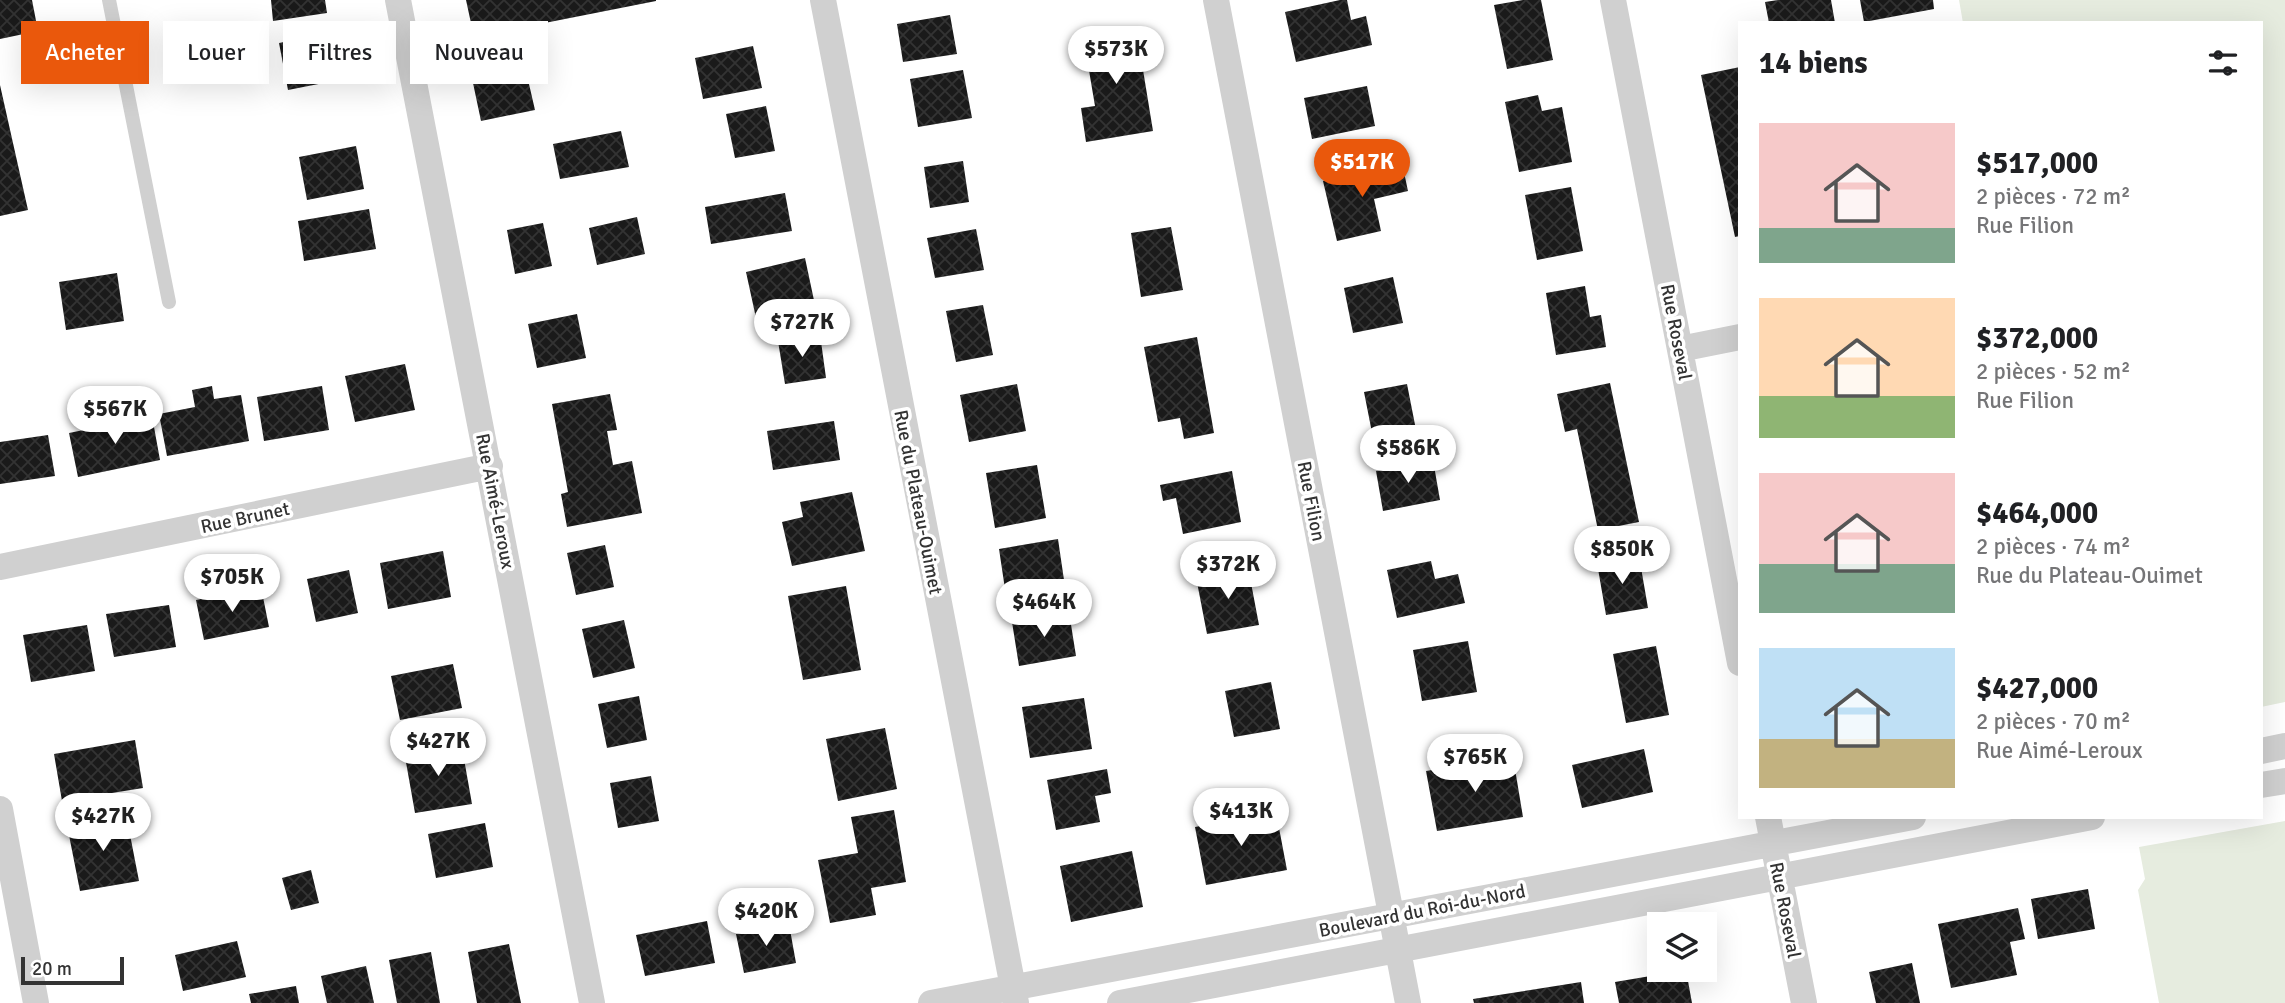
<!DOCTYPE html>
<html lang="fr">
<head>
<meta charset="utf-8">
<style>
  body { margin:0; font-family:Signika,sans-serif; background:#f2f2f2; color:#202124; height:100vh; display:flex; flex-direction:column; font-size:26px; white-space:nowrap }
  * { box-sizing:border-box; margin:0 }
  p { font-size:23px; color:#757577 }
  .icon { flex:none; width:38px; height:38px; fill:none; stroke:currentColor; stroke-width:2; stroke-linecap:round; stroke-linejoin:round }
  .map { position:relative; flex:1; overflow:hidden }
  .side { position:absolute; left:1738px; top:21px; width:525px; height:798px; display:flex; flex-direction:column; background:#fff; border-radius:0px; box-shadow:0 7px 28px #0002 }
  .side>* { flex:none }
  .guide { position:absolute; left:21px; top:21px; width:665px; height:63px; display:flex; gap:14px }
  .buttons { position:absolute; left:1647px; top:912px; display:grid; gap:14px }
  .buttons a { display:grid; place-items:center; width:70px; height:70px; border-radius:0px; background:#fff; box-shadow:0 7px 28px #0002; font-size:35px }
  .scale { position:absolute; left:21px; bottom:18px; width:103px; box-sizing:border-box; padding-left:7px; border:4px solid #333; border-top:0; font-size:19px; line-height:24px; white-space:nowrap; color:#333; -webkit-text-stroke:5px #fff; paint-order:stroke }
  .price { position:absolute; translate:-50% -60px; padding:0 16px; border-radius:24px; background:#fff; color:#222; font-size:23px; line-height:46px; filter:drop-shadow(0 2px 4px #0008) }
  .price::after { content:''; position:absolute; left:50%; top:42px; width:21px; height:16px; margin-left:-10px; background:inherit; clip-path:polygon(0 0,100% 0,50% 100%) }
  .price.active { background:#ea580c; color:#fff }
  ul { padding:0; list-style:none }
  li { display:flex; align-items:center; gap:21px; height:175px; padding:0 21px }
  li span { display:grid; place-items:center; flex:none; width:196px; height:140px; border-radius:0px; color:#555 }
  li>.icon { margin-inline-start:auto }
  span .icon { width:84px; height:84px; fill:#fffc; stroke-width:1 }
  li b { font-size:30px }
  h2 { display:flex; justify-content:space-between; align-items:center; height:84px; padding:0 21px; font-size:30px }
  .pill { padding:0 24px; border-radius:0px; background:#fff; box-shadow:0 7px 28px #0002; font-size:24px; line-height:63px }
  .pill.active { background:#ea580c; color:#fff }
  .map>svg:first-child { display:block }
</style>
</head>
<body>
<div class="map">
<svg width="2285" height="1003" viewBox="0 0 2285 1003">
  <defs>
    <pattern id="building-cross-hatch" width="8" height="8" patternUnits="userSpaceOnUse" patternTransform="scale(1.75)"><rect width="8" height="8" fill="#1a1a1a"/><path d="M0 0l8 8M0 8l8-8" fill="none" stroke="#333"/></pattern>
  </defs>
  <rect width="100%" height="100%" fill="#fff"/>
  <!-- green -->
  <path fill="#e6ecdf" d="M1959,0h326v702l-24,5v-684h-298z
    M2285,821v182h-126l-21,-113 7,-11 -6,-32z"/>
  <!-- building -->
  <path fill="url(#building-cross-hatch)" d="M0,0h32l6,31 -38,8z
    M271,0h54l2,13 -54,8z
    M466,0h190v1l-182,36z
    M1340,0h7l4,20 15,-4 6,29 -76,17 -11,-50z
    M1523,0h18l12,60 -46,9 -13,-64z
    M1778,0h53l4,23h-66l-4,-21z
    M1860,0h73l1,9 -70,13z
    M950,15l7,39 -54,8 -6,-38z
    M1136,27l17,104 -67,11 -5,-34 14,-2 -12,-71z
    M335,32l9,47 -56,11 -9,-47z
    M753,46l9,42 -59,11 -8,-41z
    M1740,67v169l-5,1 -34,-162z
    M963,70l9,48 -54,9 -8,-48z
    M526,71l9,39 -54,11 -8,-38z
    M0,85l28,125 -28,6z
    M1367,86l8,40 -63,13 -8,-41z
    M1538,95l4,16 20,-4 10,55 -53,10 -14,-70z
    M766,106l9,45 -40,7 -9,-44z
    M621,131l8,36 -69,12 -7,-35z
    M356,146l8,43 -57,11 -8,-43z
    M963,161l6,41 -39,6 -6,-41z
    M1402,163l6,28 -34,8 7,32 -44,10 -14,-60z
    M1571,187l12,64 -46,9 -12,-65z
    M785,193l7,38 -81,13 -6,-37z
    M369,209l7,40 -72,12 -6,-40z
    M637,217l8,37 -48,11 -8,-37z
    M543,223l9,43 -37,8 -8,-44z
    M1171,227l12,63 -42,7 -10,-64z
    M976,229l8,41 -49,8 -8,-40z
    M805,258l10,47 -59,13 -10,-46z
    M117,273l7,48 -58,9 -7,-48z
    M1393,277l10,46 -50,10 -9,-45z
    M1585,286l5,31 11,-2 5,32 -50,8 -10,-62z
    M983,305l10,50 -37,7 -10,-51z
    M577,314l9,44 -49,10 -9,-44z
    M820,334l6,44 -41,6 -7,-43z
    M1197,337l17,96 -30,6 -4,-21 -22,4 -14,-75z
    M405,364l10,46 -60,12 -10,-46z
    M1610,383l29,139 -41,8 -21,-101 -12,3 -8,-38z
    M1017,384l9,47 -57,11 -9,-47z
    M1407,384l12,61 -43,8 -12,-61z
    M212,386l2,13 27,-4 8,46 -82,15 -8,-42 36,-7 -3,-17z
    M322,386l7,44 -65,11 -7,-44z
    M610,394l7,36 -10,1 6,34 19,-4 10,52 -75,14 -6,-33 7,-2 -16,-88z
    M152,416l8,44 -82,17 -9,-44z
    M834,421l6,39 -67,10 -6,-39z
    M48,435l7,41 -55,8v-42z
    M1433,460l7,40 -57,11 -7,-40z
    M1037,465l9,53 -51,10 -9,-55z
    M1232,471l9,51 -58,12 -7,-36 -13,3 -3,-16z
    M852,492l13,59 -73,15 -10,-44 21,-5 -3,-15z
    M1058,539l6,41 -59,9 -6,-40z
    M605,545l9,42 -38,8 -9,-42z
    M443,551l8,46 -63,12 -8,-46z
    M1639,556l9,52 -42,7 -9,-52z
    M1431,561l4,18 23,-5 7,29 -68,15 -10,-48z
    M1248,567l11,58 -52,9 -11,-57z
    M349,570l9,43 -42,9 -9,-43z
    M846,586l15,84 -58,10 -15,-84z
    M261,587l8,40 -65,13 -8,-40z
    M169,605l7,42 -62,10 -8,-43z
    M1069,612l7,44 -57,10 -7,-44z
    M624,620l11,48 -42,10 -11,-49z
    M87,625l8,46 -64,11 -8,-47z
    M1468,641l9,51 -55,9 -9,-51z
    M1656,646l13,69 -43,8 -13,-69z
    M453,664l9,44 -62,12 -9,-44z
    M1271,682l9,47 -46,8 -9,-46z
    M639,696l8,44 -40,8 -9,-44z
    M1084,698l8,51 -62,9 -8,-51z
    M885,728l12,61 -59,12 -12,-62z
    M135,740l8,48 -81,13 -8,-47z
    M461,742l11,62 -57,9 -11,-62z
    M1644,749l9,43 -71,16 -10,-43z
    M1513,757l10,60 -86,14 -11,-60z
    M1107,769l4,24 -16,3 5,26 -44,8 -9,-50z
    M651,776l8,45 -41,7 -8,-45z
    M894,810l12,72 -35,6 5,27 -46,8 -12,-63 40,-7 -7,-36z
    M1276,812l11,58 -81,15 -11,-58z
    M126,814l13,67 -59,10 -13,-66z
    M485,823l8,44 -57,11 -8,-44z
    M1132,851l11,56 -72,15 -11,-56z
    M311,870l8,33 -28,7 -9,-32z
    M2088,889l7,40 -57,10 -7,-40z
    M2018,908l7,31 -15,3 7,33 -66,13 -13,-64z
    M707,921l8,42 -70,13 -9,-41z
    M789,924l7,39 -52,10 -8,-39z
    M237,941l9,36 -63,14 -8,-36z
    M509,944l12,59h-44l-9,-51z
    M431,952l9,51h-43l-8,-43z
    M1912,963l8,40h-44l-7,-31z
    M366,966l8,37h-47l-6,-27z
    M1686,970l6,33h-73l-4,-21z
    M1581,982l3,21h-110l-1,-4z
    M296,986l3,17h-48l-2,-9z"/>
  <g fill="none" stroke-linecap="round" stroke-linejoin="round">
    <!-- service -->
    <path stroke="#d0d0d0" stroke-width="14" d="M109,0l60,302"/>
    <!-- minor -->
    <path stroke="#d0d0d0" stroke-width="26" d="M398,0l194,1003
      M823,0l193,1003
      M1216,0l192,1003
      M1613,0l127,663
      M1680,349l60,-12
      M0,567l490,-101
      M2261,751l24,-5
      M2261,785l24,-4
      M0,809l36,194
      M1768,817l36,186
      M931,1003l982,-186
      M1120,1003l972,-186"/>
  </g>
  <g text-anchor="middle" stroke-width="7" stroke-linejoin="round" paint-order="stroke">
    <!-- street labels -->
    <g font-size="19" fill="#333" stroke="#fff">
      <text transform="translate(1677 332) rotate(79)" y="7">Rue Roseval</text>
      <text transform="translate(496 501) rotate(79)" y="7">Rue Aimé-Leroux</text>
      <text transform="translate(1312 501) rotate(79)" y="7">Rue Filion</text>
      <text transform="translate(919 502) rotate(79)" y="7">Rue du Plateau-Ouimet</text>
      <text transform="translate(245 517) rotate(-12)" y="7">Rue Brunet</text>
      <text transform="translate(1422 910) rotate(-11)" y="7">Boulevard du Roi-du-Nord</text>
      <text transform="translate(1786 910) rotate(79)" y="7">Rue Roseval</text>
    </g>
  </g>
</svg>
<div class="buttons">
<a><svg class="icon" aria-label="layers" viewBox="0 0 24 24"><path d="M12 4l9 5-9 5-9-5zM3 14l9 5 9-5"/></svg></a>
</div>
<div class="scale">20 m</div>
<b class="price" style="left:1116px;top:86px">$573K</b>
<b class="price active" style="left:1362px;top:199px">$517K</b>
<b class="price" style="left:802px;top:359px">$727K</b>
<b class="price" style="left:115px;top:446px">$567K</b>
<b class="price" style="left:1408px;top:485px">$586K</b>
<b class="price" style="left:1622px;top:586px">$850K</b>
<b class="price" style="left:1228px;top:601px">$372K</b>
<b class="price" style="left:232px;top:614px">$705K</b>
<b class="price" style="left:1044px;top:639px">$464K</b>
<b class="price" style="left:438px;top:778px">$427K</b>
<b class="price" style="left:1475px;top:794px">$765K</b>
<b class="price" style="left:1241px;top:848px">$413K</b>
<b class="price" style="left:103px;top:853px">$427K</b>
<b class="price" style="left:766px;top:948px">$420K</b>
<div class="guide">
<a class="pill active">Acheter</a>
<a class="pill">Louer</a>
<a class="pill">Filtres</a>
<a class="pill">Nouveau</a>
</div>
<section class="side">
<h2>14 biens<svg class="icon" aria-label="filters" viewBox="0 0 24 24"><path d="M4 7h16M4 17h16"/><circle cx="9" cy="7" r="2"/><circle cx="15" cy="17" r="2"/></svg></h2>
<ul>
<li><span style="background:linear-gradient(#f6c9c9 75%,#7fa58c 0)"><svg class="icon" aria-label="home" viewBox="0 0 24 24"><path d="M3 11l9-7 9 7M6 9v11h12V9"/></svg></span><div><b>$517,000</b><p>2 pièces · 72 m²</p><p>Rue Filion</p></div></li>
<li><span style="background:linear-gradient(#ffd9b3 70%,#8fb573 0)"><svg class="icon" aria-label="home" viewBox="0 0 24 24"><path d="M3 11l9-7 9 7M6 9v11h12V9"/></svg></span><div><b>$372,000</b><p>2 pièces · 52 m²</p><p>Rue Filion</p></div></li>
<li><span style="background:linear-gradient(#f6c9c9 65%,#7fa58c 0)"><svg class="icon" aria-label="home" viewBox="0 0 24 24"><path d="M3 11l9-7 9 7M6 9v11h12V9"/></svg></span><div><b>$464,000</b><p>2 pièces · 74 m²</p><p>Rue du Plateau-Ouimet</p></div></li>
<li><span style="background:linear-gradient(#bfe0f5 65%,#c2b280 0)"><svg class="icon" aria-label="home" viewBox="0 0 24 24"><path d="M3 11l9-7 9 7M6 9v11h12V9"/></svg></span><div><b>$427,000</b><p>2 pièces · 70 m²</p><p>Rue Aimé-Leroux</p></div></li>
</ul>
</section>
</div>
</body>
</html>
